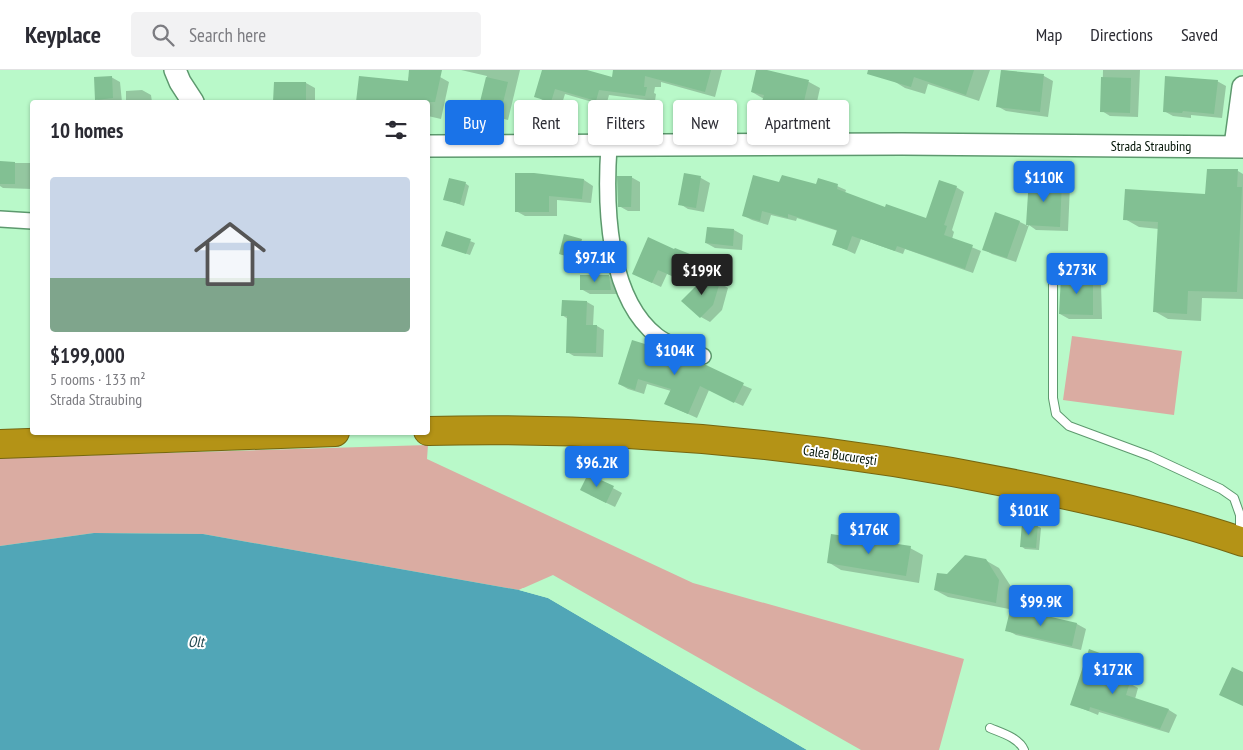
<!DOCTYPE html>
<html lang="en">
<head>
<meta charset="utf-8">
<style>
  body { margin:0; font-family:"PT Sans Narrow",sans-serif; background:#f2f2f3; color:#2b2b33; height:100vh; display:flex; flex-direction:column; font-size:19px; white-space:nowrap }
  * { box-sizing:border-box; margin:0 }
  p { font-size:16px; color:#7c7c81 }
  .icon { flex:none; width:28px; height:28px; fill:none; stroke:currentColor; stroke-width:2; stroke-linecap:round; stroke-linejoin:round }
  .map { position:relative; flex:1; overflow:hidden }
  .drawer { position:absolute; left:30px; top:30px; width:400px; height:335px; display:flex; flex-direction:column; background:#fff; border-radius:5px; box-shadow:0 1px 4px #0004 }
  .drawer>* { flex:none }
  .banner { position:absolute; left:445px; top:30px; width:475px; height:45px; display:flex; gap:10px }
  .price { position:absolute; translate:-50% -42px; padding:0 11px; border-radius:5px; background:#1a73e8; color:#fff; font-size:16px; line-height:32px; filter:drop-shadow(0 1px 2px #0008) }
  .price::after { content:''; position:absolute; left:50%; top:30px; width:15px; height:11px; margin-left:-8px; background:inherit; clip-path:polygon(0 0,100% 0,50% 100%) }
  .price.current { background:#222; color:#fff }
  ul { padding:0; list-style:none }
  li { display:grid; align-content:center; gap:10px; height:265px; padding:0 20px }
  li+li { border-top:1px solid #e1e1e2 }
  li span { display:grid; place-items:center; height:155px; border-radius:5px; color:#555 }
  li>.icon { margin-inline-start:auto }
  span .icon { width:90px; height:90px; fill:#fffc; stroke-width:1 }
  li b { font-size:21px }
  h2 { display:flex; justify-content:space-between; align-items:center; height:60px; padding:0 20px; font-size:21px }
  .chip { padding:0 18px; border-radius:5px; background:#fff; box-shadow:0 1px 4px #0004; font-size:18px; line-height:45px }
  .chip.current { background:#1a73e8; color:#fff }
  header { display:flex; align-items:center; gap:30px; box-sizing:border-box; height:70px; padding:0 25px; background:#fff; border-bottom:1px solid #e1e1e2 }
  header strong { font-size:24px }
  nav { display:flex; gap:28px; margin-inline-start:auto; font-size:18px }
  .search { width:350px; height:45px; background:#f2f2f3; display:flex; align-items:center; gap:12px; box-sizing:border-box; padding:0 18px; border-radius:5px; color:#7c7c81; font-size:19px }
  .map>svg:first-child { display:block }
</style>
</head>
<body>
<header>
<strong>Keyplace</strong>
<div class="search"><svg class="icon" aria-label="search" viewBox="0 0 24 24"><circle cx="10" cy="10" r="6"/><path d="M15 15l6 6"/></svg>Search here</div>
<nav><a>Map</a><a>Directions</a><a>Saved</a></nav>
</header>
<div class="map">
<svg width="1243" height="680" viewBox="0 0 1243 680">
  <rect width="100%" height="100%" fill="#b9f9c9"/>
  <!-- green -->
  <path fill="#daaca2" d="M1072,266l110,15 -8,64 -111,-15z
    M428,375l-1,14 266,124 271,76 -25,91h-78l-308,-175 -34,15 -316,-56 -109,-1 -94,13v-88z"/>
  <!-- water -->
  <path fill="#51a6b7" d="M94,463l109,1 316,56 29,8 259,152h-807v-204z"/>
  <!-- pier -->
  <path fill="#b9f9c9" d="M523,518l26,8 261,154h-3l-259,-152 -29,-8z"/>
  <!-- shadow -->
  <path fill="#0003" d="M461,0h59l-12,50 -20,-5 -8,-5 7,-34z
    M544,0h16l53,9 1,-9h108l-7,27 -54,-15v5h-6l-1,6 2,1 -1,7 -46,-6 -3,11 -41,-12 -4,13 -15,-5 -10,-6z
    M757,0l52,12 11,6 -7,32 -39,-9 -11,-7 1,-5 -12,-7z
    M895,0h95l-11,31 -51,-17 -3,10 -20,-6 -13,-8z
    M1002,0l42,6 9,5 -5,36 -42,-6 -9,-5z
    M1103,0h46h-9l-2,47 -28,-1 -8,-5z
    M410,1l30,6 9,5 -8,37 -13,-3v-14h-71l3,-25 48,5z
    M111,7l9,5 2,20h-19l-7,-3z
    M1217,11l9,5 -4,32 -31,-3v3l-18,-2 -9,-5z
    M275,13h31l9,5v14h-40z
    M142,20l9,5 1,7h-26v-11z
    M0,93h32v26l-29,-1 -3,-2z
    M1238,101l5,3v125l-41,-1 -1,23 -33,-2 -14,-8 5,-82 -20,-2 -14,-8 81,-24z
    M534,104l50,6 9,6 -2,17 -34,-3v16h-32l-9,-5z
    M685,105l16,3 9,5 -6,29 -16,-3 -8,-5z
    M631,107l9,5v29h-12l-9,-5z
    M1030,110l32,1 8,5 -2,45 -32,-1 -7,-5 -13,37 -24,-8 -9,-5 13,-35 24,8 8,4z
    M465,113l4,3 -5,20 -20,-7z
    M780,114l57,2 9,4 -1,3 41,16 41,10 29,-32 8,5 -12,38 2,2 -2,7 29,12 -8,22 -68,-24 -2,5 -42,-15 -6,15 -22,-10 5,-13 -41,-13 -1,3 -25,-6 -3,10 -16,-5 -8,-4z
    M734,160l9,5 -1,15 -27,-2 -9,-5z
    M447,162l28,11 -5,12 -23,-8z
    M565,166l21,7 -5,17 -21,-6z
    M675,181l24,8 9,5 -9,20 21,-1 8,5 -6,22 -12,12 -9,-5 -18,-16 14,-15 -30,-12 -6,13 -19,-9z
    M609,206l9,5 1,13h-29l-9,-5z
    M1092,208l9,5 1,36h-33l-9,-5z
    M587,232l7,4 -1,20h4l7,4 -1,27 -29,-1 -7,-4 1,-33 -6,-4z
    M658,279l94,40 -9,17 -34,-16 -12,28 -31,-14 5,-13 -24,-7 -3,10 -16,-5 -9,-5z
    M589,405l33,18 -7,14 -25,-12z
    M1037,456l4,2 -2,22 -14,-1 -4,-3z
    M910,478l13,7 -4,28 -78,-13 -13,-8z
    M985,490l14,8 13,20 -3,21 -61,-12 -13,-7 12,-15z
    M1013,533l8,5 2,4 54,12 9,5 -5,21 -65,-15 -9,-5z
    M1090,581l26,11 -5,16 18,5 9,5 -3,11 34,11 8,5 -8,18 -70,-21 -1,3 -27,-11z"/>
  <!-- building -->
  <path fill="#82c093" d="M409,0h33l-7,32h-79l3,-26 49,5z
    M542,0h45l25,7 1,-7h98l-6,22 -60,-16 -1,11h3l-2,9 -46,-6 -3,11 -41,-12 -4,13 -17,-5z
    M756,0h11l42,10 -8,34 -40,-9 3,-10 -13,-3z
    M868,0h106l-8,25 -52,-18 -3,10 -44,-13z
    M1001,0l43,4 -4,38 -44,-5z
    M112,6l1,22 -18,2 -1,-23z
    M1165,6l53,4 -4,34 -31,-3 -1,2 -19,-1z
    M486,7l22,5 -8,33 -22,-5z
    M1101,7l30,1 -1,35 -30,-1z
    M274,12h32v20h-33z
    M0,91l15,1v22h-15z
    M1207,99h31l-1,18h5l-5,105 -49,-1 -1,23 -34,-2 5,-90 -35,-2 2,-31 80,5z
    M515,103h19l50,6 -2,20 -33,-3v16h-34z
    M684,103l17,3 -5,32 -18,-3z
    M753,105l26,7 3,-7 34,9 2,-6 20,6 -1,5 48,18 1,-3 40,14 13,-38 18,6 -13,39 3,1 -3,9 29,10 -8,24 -68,-23 -2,5 -43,-15 -5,14 -15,-5 5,-15 -49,-16v4l-26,-7 -2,10 -18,-5z
    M617,106h15l-1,31h-13z
    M449,108l17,4 -6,22 -17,-4z
    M1029,108l33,2 -2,47 -34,-2z
    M995,142l25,9 -13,37 -25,-8z
    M707,157l27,2 -1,17 -28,-3z
    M446,161l25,8 -5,15 -25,-8z
    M564,164l18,5 -5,20 -18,-5z
    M648,167l26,12 1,-1 25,10 -11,25 -31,-13 -6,13 -20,-9z
    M580,205h29l2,15h-31z
    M1080,205l13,2v38l-34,-1 2,-38z
    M706,206l14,6 -7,23 -13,13 -19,-17z
    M562,230l25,1 -1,24h11l-1,28h-30l1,-37h-6z
    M632,270l26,8 30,13 12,4h6l38,18 -10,20 -34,-17 -12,28 -24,-10 7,-15 -33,-10 -3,11 -17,-6z
    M588,404l26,12 -8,17 -26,-13z
    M1022,453l16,1 -2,24 -16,-1z
    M831,464l80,12 -5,30 -79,-13z
    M965,485l21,4 13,21 -3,23 -62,-13 3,-17 10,1z
    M1012,532l5,7 60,14 -5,23 -67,-15z
    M1089,579l19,7 -6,18 28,8 -4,13 43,14 -9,20 -70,-22 -1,4 -19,-6z
    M1232,597l11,5v34l-24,-11z"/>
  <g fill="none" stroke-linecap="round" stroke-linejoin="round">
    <defs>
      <path id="lane" d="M1053,204v124l3,16 13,12 81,30 71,33 13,9 6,17v21
        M990,658c12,5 29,10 34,22"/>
      <path id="street" d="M609,76c-4,58 -2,151 48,190 13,10 31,15 46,20
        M0,149l32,2"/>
      <path id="secondary" d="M175,0l5,12 13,20
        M428,76l474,-2 341,3
        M1235,76l8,-59"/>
      <path id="highway" d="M428,361c203,-5 407,15 606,57 70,15 141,31 209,54
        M0,374l335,-12"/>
    </defs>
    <!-- lane casing -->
    <use href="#lane" stroke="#5d996e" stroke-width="10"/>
    <!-- street casing -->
    <use href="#street" stroke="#5d996e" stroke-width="18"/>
    <!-- secondary casing -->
    <use href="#secondary" stroke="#5d996e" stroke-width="24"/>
    <!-- highway casing -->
    <use href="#highway" stroke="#756610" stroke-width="30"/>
    <!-- lane -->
    <use href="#lane" stroke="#fff" stroke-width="8"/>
    <!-- street -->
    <use href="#street" stroke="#fff" stroke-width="15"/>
    <!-- secondary -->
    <use href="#secondary" stroke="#fff" stroke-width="21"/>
    <!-- highway -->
    <use href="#highway" stroke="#b49316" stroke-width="28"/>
  </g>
  <g text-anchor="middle" stroke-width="4" stroke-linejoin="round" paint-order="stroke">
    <!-- street labels -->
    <g font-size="14" fill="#001204" stroke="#fff">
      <text x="1151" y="81">Strada Straubing</text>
      <text transform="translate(840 385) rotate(8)" y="5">Calea București</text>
    </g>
    <!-- water labels -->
    <g font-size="15" font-style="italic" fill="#214850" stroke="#fff">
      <text x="196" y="577">Olt</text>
    </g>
  </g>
</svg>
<b class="price" style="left:1044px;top:133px">$110K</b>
<b class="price" style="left:595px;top:213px">$97.1K</b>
<b class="price" style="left:1077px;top:225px">$273K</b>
<b class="price current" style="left:702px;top:226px">$199K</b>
<b class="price" style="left:675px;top:306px">$104K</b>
<b class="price" style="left:597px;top:418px">$96.2K</b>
<b class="price" style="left:1029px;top:466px">$101K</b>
<b class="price" style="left:869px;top:485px">$176K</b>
<b class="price" style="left:1041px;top:557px">$99.9K</b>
<b class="price" style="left:1113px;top:625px">$172K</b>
<div class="banner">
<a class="chip current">Buy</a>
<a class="chip">Rent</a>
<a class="chip">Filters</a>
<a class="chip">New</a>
<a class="chip">Apartment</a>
</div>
<section class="drawer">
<h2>10 homes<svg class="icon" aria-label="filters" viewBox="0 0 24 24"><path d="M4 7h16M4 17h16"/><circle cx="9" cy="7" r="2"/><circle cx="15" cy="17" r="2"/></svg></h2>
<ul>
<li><span style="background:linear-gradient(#c9d6e8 65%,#7fa58c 0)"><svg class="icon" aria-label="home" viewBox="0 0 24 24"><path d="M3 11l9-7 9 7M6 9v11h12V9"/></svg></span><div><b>$199,000</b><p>5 rooms · 133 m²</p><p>Strada Straubing</p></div></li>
</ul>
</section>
</div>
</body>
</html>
